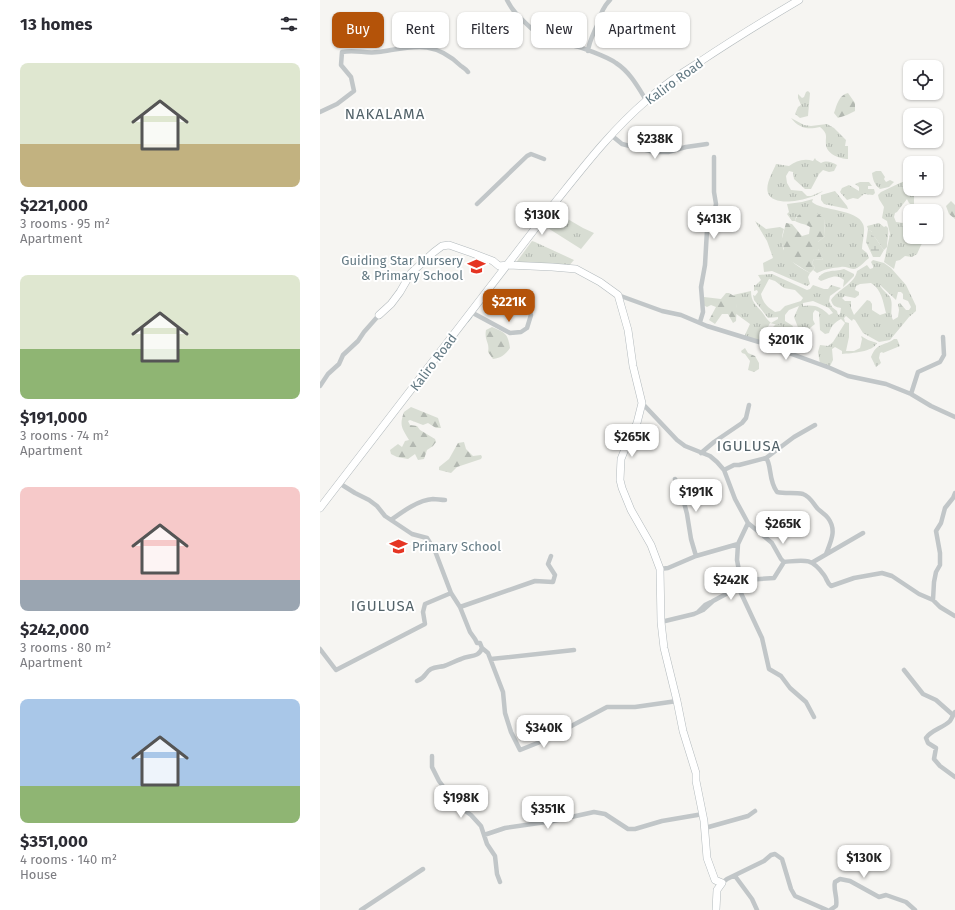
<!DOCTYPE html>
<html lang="en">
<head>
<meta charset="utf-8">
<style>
  body { margin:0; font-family:"Fira Sans",sans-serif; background:#f7f7f7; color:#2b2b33; height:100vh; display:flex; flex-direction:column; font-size:15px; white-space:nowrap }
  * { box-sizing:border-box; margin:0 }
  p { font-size:13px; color:#7c7c81 }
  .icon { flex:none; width:22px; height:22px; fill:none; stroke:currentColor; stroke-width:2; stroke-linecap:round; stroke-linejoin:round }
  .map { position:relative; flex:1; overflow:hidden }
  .side { display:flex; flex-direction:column; background:#fff; width:320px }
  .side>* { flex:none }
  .hud { position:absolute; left:12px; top:12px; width:380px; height:36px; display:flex; gap:8px }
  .tools { position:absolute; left:583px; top:60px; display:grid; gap:8px }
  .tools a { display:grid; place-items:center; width:40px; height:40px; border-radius:8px; background:#fff; box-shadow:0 1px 3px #0004; font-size:20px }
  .price { position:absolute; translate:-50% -34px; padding:0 9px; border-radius:8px; background:#fff; color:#222; font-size:13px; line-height:26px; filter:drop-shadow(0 1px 2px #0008) }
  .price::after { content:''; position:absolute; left:50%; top:24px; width:12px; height:9px; margin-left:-6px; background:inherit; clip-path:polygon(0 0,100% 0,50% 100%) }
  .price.selected { background:#b45309; color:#fff }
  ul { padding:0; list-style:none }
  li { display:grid; align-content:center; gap:8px; height:212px; padding:0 20px }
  li span { display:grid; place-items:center; height:124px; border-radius:8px; color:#555 }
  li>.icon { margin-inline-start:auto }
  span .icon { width:72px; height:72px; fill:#fffc; stroke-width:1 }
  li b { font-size:17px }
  h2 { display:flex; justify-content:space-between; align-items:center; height:48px; padding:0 20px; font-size:17px }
  .tag { padding:0 14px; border-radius:8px; background:#fff; box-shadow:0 1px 3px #0004; font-size:14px; line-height:36px }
  .tag.selected { background:#b45309; color:#fff }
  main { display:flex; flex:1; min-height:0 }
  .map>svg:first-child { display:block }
</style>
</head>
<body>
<main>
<section class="side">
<h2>13 homes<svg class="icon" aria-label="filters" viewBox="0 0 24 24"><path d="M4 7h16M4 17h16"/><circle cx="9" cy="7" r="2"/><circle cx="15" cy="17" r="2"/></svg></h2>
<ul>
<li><span style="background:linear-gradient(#dfe7d0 65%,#c2b280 0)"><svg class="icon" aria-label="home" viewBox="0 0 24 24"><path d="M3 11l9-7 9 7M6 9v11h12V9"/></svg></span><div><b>$221,000</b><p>3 rooms · 95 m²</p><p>Apartment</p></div></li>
<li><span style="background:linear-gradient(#dfe7d0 60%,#8fb573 0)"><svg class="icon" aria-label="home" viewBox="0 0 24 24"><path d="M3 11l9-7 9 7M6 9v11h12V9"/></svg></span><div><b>$191,000</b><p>3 rooms · 74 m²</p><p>Apartment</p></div></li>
<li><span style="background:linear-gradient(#f6c9c9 75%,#9aa5b1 0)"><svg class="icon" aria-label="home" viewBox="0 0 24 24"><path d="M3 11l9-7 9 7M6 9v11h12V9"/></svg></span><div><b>$242,000</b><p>3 rooms · 80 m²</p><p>Apartment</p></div></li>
<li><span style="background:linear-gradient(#a9c7e8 70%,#8fb573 0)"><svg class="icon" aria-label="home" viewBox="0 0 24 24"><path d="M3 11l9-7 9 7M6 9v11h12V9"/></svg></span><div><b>$351,000</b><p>4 rooms · 140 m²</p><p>House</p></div></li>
</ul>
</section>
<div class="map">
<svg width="635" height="910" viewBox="0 0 635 910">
  <defs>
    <pattern id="grass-tufts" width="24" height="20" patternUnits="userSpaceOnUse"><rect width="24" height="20" fill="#d8ddd3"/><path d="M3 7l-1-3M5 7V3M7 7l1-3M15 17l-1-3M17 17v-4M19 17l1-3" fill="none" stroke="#b3b8b1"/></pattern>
    <pattern id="forest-firs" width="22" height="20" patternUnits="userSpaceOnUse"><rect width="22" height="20" fill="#d8ddd3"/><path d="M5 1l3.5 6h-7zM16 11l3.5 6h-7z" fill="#b3b8b1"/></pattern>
    <pattern id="wetland-marsh" width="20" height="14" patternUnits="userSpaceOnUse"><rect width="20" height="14" fill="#d8ddd3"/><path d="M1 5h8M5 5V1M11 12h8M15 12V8" fill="none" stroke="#b3b8b1"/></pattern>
  </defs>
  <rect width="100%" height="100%" fill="#f6f5f2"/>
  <!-- grass -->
  <path fill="url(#grass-tufts)" fill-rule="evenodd" d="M488,91l2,2 -2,23 -8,2 -5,-4 3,-7 3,-2 -3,-7v-4l4,4 2,-1 2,-5z
    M471,118l13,7 7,1 16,-2 7,4 12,12 -1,6h3v13c-8,0 -21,-5 -22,-14 -1,-9 3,-10 -6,-18 -13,3 -21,1 -29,-9z
    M495,158l1,2 5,3c6,-3 10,-1 16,2l-3,6 -5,1 -6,-2 -4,4 -8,15h-6l-11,-10 -1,-7 -4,-1 -3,5 1,7 4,7 11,1 5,5h4l12,-5c-9,8 -49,18 -55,2 -3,-9 5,-21 8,-29l13,2c7,-5 15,-8 24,-5z
    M556,171h5l4,6 -1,2 2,3 4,-2 4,2 -5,5 -9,2c-6,-5 -7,-9 -8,-16z
    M540,182h9l3,4h-4v3h6l1,4 -2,2 -9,-1 -6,5 -5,-1 -6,2 -7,-8 2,-4 7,-3 10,6v-4l-4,-3z
    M582,182h8v7l4,1v14l-2,1 -3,-2 -2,-4 -10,13 -2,1 -1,4 2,5c12,1 14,3 14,15h11l1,6 -5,11 -5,3 -7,-1 -5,4 -4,1 -2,8 -10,-7 6,-28 -3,-13 -5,-3 2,-11 -5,-8 -1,-4 3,-3z
    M515,191l12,15 1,3 -24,-5 -3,-4v-5z
    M493,199l-1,3c10,9 45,7 51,22 3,7 -1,18 -1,25l5,4 2,5c-4,3 -8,8 -12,10 -5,3 -10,-2 -16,-1 -9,1 -16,2 -24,6l-4,-3 2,-2 -3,-5 2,-4 9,1 -5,-11v-7l7,-6 -1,-17 -28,-2 -1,4h-3l-5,-7 2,-2 -2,-8 15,-2z
    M234,211l29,17 11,5 -13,16 -38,-24z
    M435,221l11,8 14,-2 4,2c-8,23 8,35 26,44l-2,4 2,7 -3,2 -35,-15 -8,1 -1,-9 10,-5 -6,-17z
    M559,223l5,4 2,-1 2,2c1,6 -1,12 -1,19l-3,3c-5,-5 -6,-11 -12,-15v-3l-4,-3 -1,-3z
    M212,241l3,1 39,18 -7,8 -52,-4z
    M553,260l11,3 7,5 15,17 10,21v5l-7,6 -19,23 -11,2 -16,-9 -8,-13 -2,-1 -1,2 -6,-5 -2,2 1,4 4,1v14l-3,14h8l6,-3 2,-9 -1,-3 7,4 9,3c-4,9 -25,10 -35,11v-3l-7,-4 -3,2 1,11 -4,8 -9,-4 -2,-12 2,-7 8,1 5,-4 12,-19 -4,-4c-6,3 -10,7 -12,14l-4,1 -5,-4 -1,-18 -4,-2 -2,3v7l2,4 -5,4 -2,5 -9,-3 -5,-13 5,-11 -10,4 -4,5v6l8,5 -1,2 -5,-1 -1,3 -4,-4 -12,-3 -10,19 -16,-5 6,-13 -15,-11 2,-9 -4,-9 18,-4c0,11 5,14 11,21 3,4 5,8 9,11l7,-4v-2l-10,1 -14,-18 -1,-5 2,1 3,-4 -1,-2 -3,1v-6h2l5,-5 -3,-5 14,-1 35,16 3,-1 3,-4 11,4h4l3,-4 10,3 -11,8 -1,5 3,6 5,4 1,4 2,-1 1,-6c-6,-1 -8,-2 -10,-8 7,-11 24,-16 26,-29l10,-6 3,4 3,-1v-2l-2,-4zM449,279l6,2 9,7 11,2 8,8 -2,3 -16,5 -5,5 -5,1c-8,-5 -12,-9 -14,-18zM551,283c11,7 12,19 15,30l-6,2 -8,-5v-6l-2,-3 -3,-1 -13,15 -3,-7v-7h-6l-3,-3 3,-2 10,2 4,-3v-3l-4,-2 1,-4 4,-2zM559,284l17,16 2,-8h3l2,2v5l5,2 3,6 -2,3h-3l-6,-7 -2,1 1,6 -1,7 -5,3c-4,-8 1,-15 -3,-23 -3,-4 -8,-7 -11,-13zM493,301l16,7 4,5 -4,2c-7,-8 -15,-11 -26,-9v-3z
    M524,269l10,5v2l-11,11 1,-7c-8,-7 -14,-2 -23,1l-3,-2c5,-10 16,-7 26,-10z
    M464,335l14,8 -2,4h-4l-1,3 2,4 -18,-6z
    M574,339h3l3,7 -17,7 -1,-1 -2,1 -1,5 2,5 -5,4 -5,-10c6,-15 14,-11 23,-18z"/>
  <!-- forest -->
  <path fill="url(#forest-firs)" d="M528,93l7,10v8l-8,4 -9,3 -4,-5c3,-9 5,-18 14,-20z
    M631,201l4,4v14l-6,-5 -3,-8z
    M489,211l8,2 7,6 1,17 -7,6v7l5,11 -9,-1 -2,4 3,5 -5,5c-9,-5 -17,-12 -27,-15l1,-9 -3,-7 5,-19 6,1 10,12 7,-2 1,-7c-4,-3 -10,-3 -15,-6 2,-7 7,-8 14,-10z
    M406,293h3l5,3h6l3,3 -6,5 -1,17 -3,2 -5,-9h-6l-7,10 -6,-4 7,-13 -5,-2 -4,2 -4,-2 1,-8 17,2z
    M456,324l6,2 4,4 -5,8 -3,-3 -4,1 -3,8 -4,-1v-4l5,-6 -1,-4z
    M172,327c14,6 16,7 18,21 -5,7 -9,10 -17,11l-5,-7c2,-10 -4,-11 -2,-22z
    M425,348l3,5 7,3 4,7v6l-5,3 -6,-2 2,-9 -5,-7 -3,-1 -1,-2z
    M91,407l27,11 3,10h-5l-8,-5 -5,2 -13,-5 -2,1 2,4 7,1 3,4 15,9 1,3 -3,4 -6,4 -3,9 -6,1 -3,-6 -7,5 -11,-2 -6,-3 -1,-4 8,-6 4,3 3,-6 4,-1c-7,-12 -10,-14 -5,-28z
    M144,442l2,7 7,7 8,-1 1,2 -1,2 -24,8 -6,6 -12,-3v-3l10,-8 9,-16z"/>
  <!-- wetland -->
  <path fill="url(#wetland-marsh)" d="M548,229l4,3v3c6,4 7,10 12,15l-4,7h-7l-7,-15z"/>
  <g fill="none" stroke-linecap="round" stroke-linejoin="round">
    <!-- stream -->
    <path stroke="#b6c7c8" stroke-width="1" d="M148,322l4,-5"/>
    <defs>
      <path id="secondary" d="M59,315l12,-11 9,-12 11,-19 23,-21 8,-6 7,-1 23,8 21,8 6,5 9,-1 44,2 24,2 24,13 18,13 10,35 5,36 9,37 -5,20 -12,26 -4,10 -1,21 2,8 9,22 20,35 9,24 1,53 3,26 13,53 6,30 13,42v8l8,40 3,37 8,22 7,3 -5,7 -1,20
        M0,508l237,-308c28,-35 55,-70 90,-100 16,-14 33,-26 51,-37 33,-22 67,-43 101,-63"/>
    </defs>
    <!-- secondary casing -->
    <use href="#secondary" stroke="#b3babd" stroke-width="8"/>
    <!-- street -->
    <path stroke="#c1c6c8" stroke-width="4.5" d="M187,0c7,14 15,19 26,30 4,4 8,11 13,13 8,4 16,2 24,2 9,1 38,12 46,18 14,9 22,24 30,37
      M268,51c1,-10 6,-18 10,-28 3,-9 5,-16 12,-23
      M0,112l17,-8 17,-13 -3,-14 -10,-12 1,-13c14,-3 23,2 36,0 35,-5 55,-13 83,14 3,2 5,3 7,6
      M291,135l11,9 32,8h14l18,-5 21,-3
      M157,204l50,-48 4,-2 13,5
      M298,295l44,16 19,4 26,11 52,16 71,26 18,8 38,8 25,10 20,12 24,11
      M151,312l39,21 11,-1 6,-4 4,-13 -1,-2 2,-16
      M380,322l3,-10 -2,-25 4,-22 2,-35 7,-17 2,-9 -2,-12v-35
      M0,386l8,-12 11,-10 4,-9 15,-14 6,-9 15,-17
      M591,394l7,-22 22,-10 4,-7 -1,-18
      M322,403l35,37 8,6 25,10 7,6 7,8 11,29 13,24 24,20 9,16 3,3c20,-2 27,-5 40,13 3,4 3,8 7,11l23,-8 28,-5 10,3 27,18 14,6 7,7 15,9
      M381,453l13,-11 28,-19 4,-5 3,-13
      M446,458c6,7 2,22 11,34 9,2 17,0 26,2 8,3 10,10 15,15 3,3 7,5 10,9 9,12 3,23 -2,36
      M404,470l10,-5h5l27,-7 28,-21 21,-12
      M355,479l5,8 7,27 4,25 5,17
      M19,483l16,10 14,7 8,6 8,10 27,18 15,4 8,13 16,42 9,14 10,25 5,7 2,4h3l2,5c-3,10 -13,7 -21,11 -6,2 -11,5 -17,7 -4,1 -9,1 -13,3 -7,4 -4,8 -14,12
      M71,520c11,-8 27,-20 42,-21 4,0 8,1 12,1
      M428,523l-10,21 -1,16 3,16v15l22,47 7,31 12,7 9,12 16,14 8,15
      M493,562l50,-29
      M340,569l8,-1 28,-12 42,-12
      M613,600l1,-18 2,-10 4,-7v-12l-4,-22 5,-8 4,-15 8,-10 2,-5
      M140,607l75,-26 18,1 2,-7 -7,-11 3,-8
      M378,612l7,-7 6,-3
      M341,622l33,-8 9,-4 10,-9 13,-7 14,-12 5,-2 29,-2 10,-16
      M162,648l6,5 15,39 2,21 6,19 9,18 25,-10 62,-33h28l42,-6
      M0,649l16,21 89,-46 -2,-12 2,-8 26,-11
      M171,659l83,-9
      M584,670l19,24 13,6 17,15
      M635,712c-2,3 -3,6 -5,9 -7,7 -19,9 -24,17l2,5 8,5 -2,11 6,7 15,11
      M112,756v11l7,14 18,24 14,10 10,11 6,18 8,12 2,18 3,8
      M385,828l43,-12 7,-5
      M164,835l21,-7 48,-7 41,-9 11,2 23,15h7l27,-8 41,-7
      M415,876l17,23 5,11
      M402,883l5,-4 37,-18 7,-6 4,-1 7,5 9,30 4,7 32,14
      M41,910l62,-41
      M510,910l6,-4c2,-8 -3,-16 -1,-24l5,-3 10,2 29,16 7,-2 20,7 9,8"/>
    <!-- secondary -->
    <use href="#secondary" stroke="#fff" stroke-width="7"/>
  </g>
  <!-- icons -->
  <defs>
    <symbol id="school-bare" viewBox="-9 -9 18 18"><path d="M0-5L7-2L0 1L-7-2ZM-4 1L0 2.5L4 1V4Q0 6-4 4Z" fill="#e53523" stroke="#fff" stroke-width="2.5" paint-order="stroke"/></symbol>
  </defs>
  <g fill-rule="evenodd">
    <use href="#school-bare" x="144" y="254" width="25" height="25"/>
    <use href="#school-bare" x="66" y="534" width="25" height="25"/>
  </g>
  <g text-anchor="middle" stroke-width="4" stroke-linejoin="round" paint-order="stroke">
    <!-- street labels -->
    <g font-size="13" fill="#647a84" stroke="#fff">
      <text transform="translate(354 81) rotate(-36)" y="5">Kaliro Road</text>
      <text transform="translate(113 362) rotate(-53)" y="5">Kaliro Road</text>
    </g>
    <!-- poi labels -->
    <g font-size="13" fill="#647a84" stroke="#fff" text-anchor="end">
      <text x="143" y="265">Guiding Star Nursery<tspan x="143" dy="15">&amp; Primary School</tspan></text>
      <text x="92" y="551" text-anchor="start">Primary School</text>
    </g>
    <!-- quarter labels -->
    <g font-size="15" letter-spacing="1" fill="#526269" stroke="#fff">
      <text x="65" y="119">NAKALAMA</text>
      <text x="429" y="451">IGULUSA</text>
      <text x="63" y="611">IGULUSA</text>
    </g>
  </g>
</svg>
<div class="tools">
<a><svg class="icon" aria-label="locate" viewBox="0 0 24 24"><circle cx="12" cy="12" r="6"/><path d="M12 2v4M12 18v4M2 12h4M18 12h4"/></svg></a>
<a><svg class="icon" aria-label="layers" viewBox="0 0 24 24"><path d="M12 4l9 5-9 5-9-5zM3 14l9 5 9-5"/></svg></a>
<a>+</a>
<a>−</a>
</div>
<b class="price" style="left:335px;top:160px">$238K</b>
<b class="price" style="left:222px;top:236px">$130K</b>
<b class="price" style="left:394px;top:240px">$413K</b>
<b class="price selected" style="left:189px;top:323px">$221K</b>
<b class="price" style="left:466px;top:361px">$201K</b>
<b class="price" style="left:312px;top:458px">$265K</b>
<b class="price" style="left:376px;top:513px">$191K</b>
<b class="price" style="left:463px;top:545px">$265K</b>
<b class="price" style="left:411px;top:601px">$242K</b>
<b class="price" style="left:224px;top:749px">$340K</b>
<b class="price" style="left:141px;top:819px">$198K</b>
<b class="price" style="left:228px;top:830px">$351K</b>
<b class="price" style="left:544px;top:879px">$130K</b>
<div class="hud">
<a class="tag selected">Buy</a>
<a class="tag">Rent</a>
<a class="tag">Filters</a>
<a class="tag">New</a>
<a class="tag">Apartment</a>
</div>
</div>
</main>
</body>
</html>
